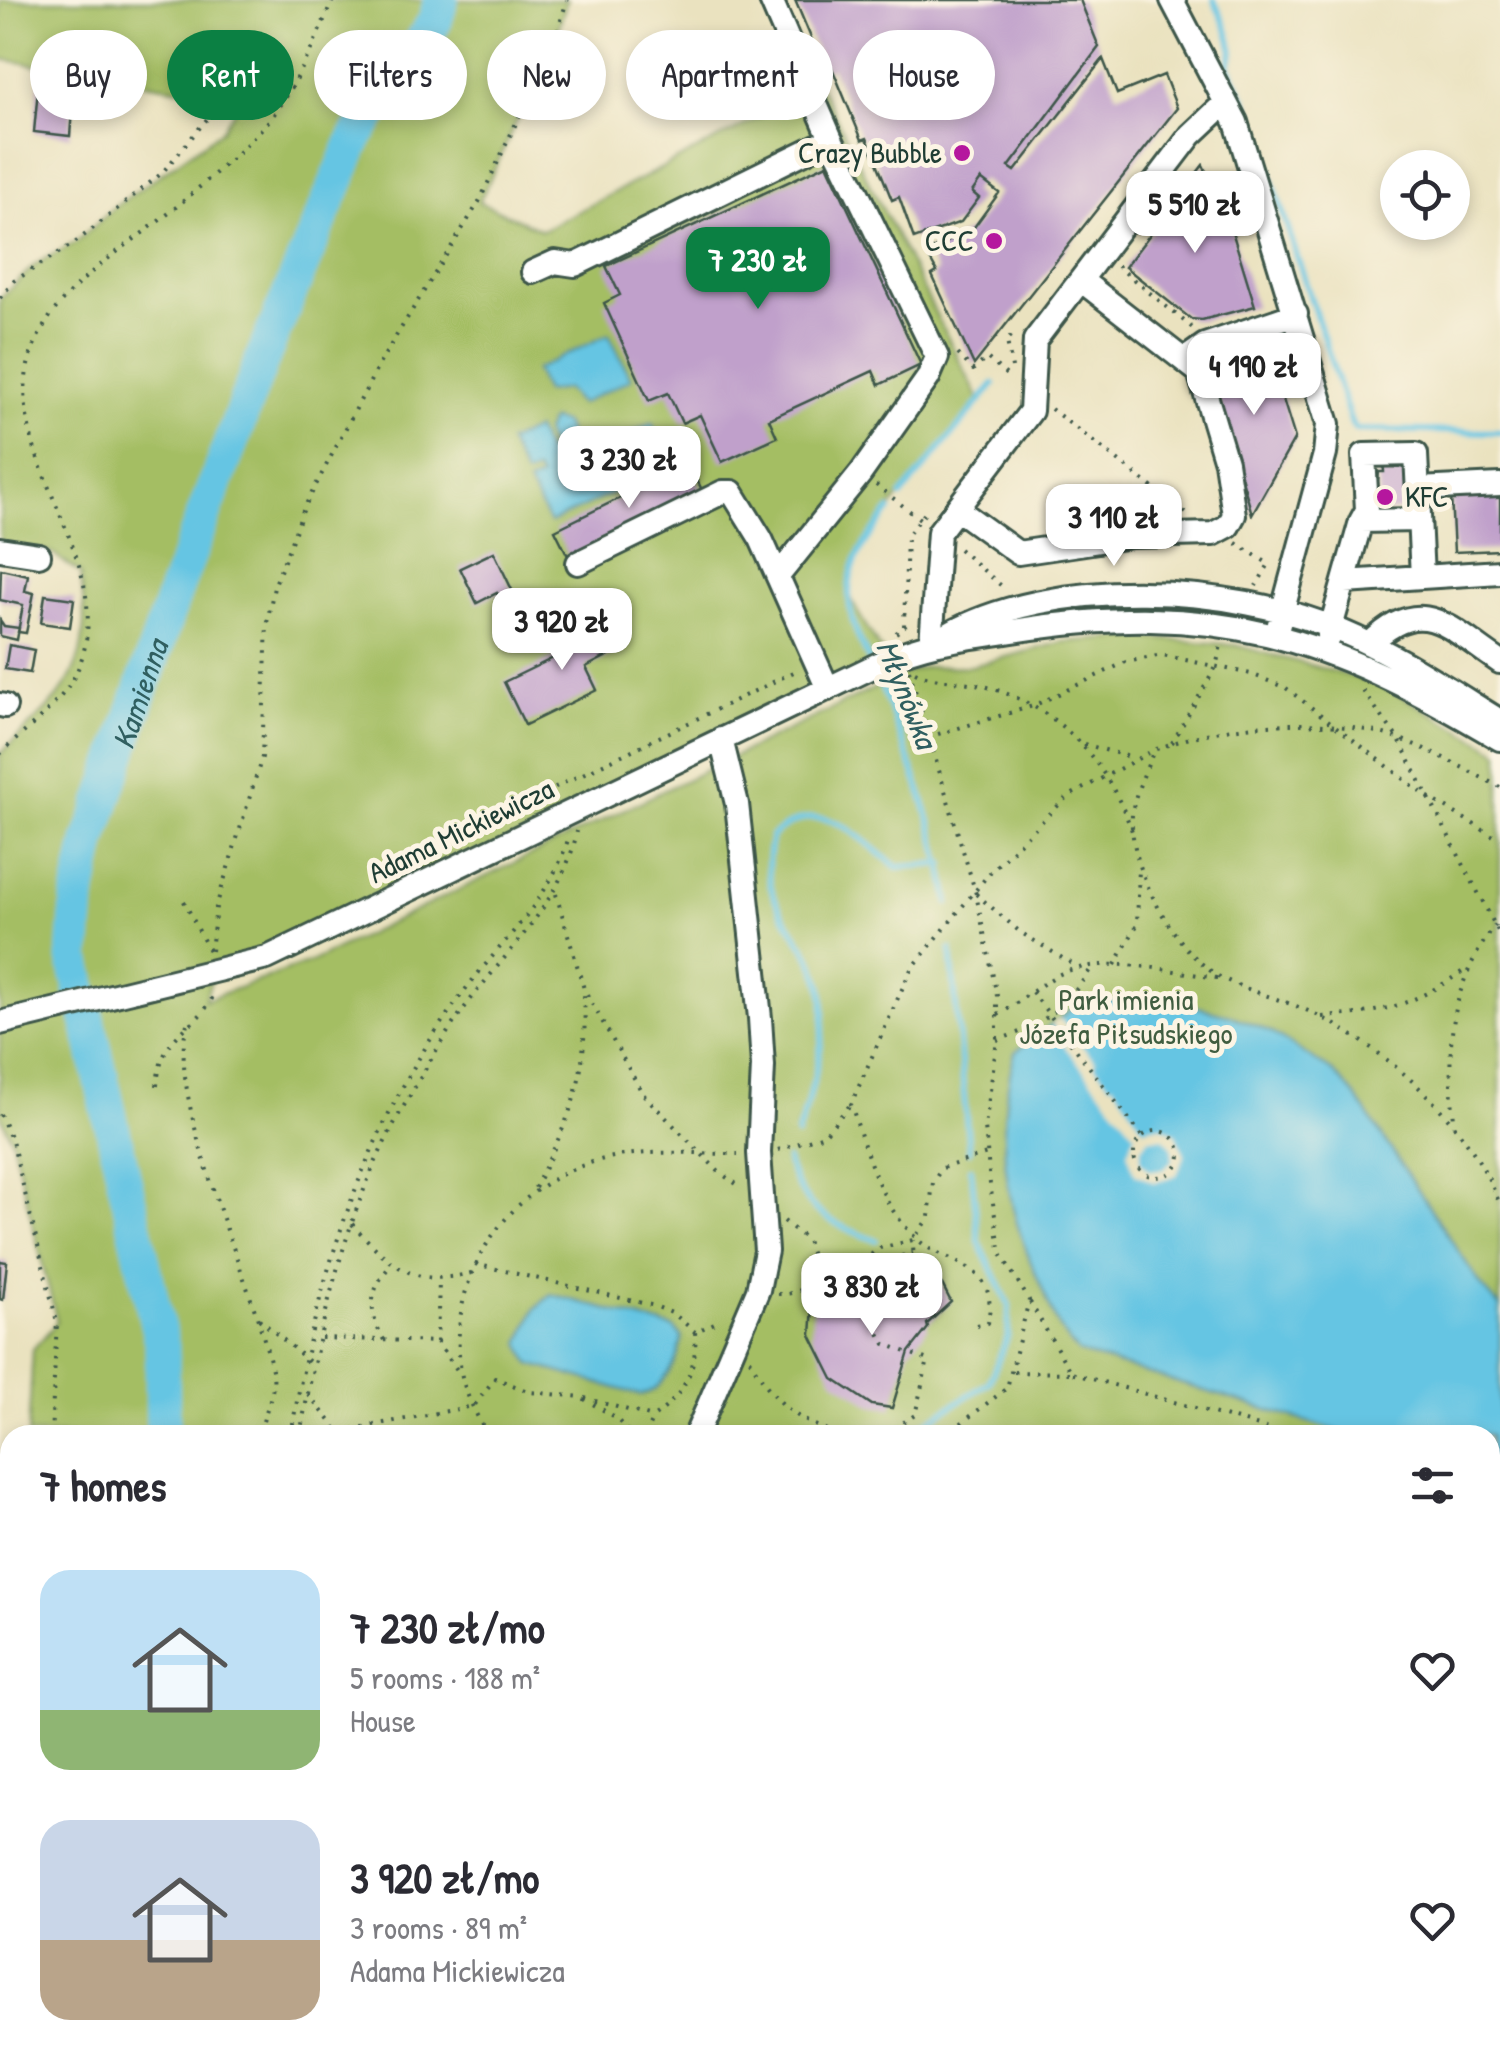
<!DOCTYPE html>
<html lang="en">
<head>
<meta charset="utf-8">
<style>
  body { margin:0; font-family:"Patrick Hand",sans-serif; background:#f2f2f3; color:#2b2b33; height:100vh; display:flex; flex-direction:column; font-size:38px; white-space:nowrap }
  * { box-sizing:border-box; margin:0 }
  p { font-size:32px; color:#7c7c81 }
  .icon { flex:none; width:55px; height:55px; fill:none; stroke:currentColor; stroke-width:2; stroke-linecap:round; stroke-linejoin:round }
  .map { position:relative; flex:1; overflow:hidden }
  .side { position:absolute; left:0px; top:1425px; width:1500px; height:642px; display:flex; flex-direction:column; background:#fff; border-radius:30px 30px 0 0; box-shadow:0 5px 15px #0003 }
  .side>* { flex:none }
  .guide { position:absolute; left:30px; top:30px; width:1440px; height:90px; display:flex; gap:20px }
  .fabs { position:absolute; left:1380px; top:150px; display:grid; gap:20px }
  .fabs a { display:grid; place-items:center; width:90px; height:90px; border-radius:50%; background:#fff; box-shadow:0 5px 15px #0003; font-size:50px }
  .price { position:absolute; translate:-50% -85px; padding:0 22px; border-radius:20px; background:#fff; color:#222; font-size:32px; line-height:65px; filter:drop-shadow(0 2px 5px #0008) }
  .price::after { content:''; position:absolute; left:50%; top:60px; width:30px; height:22px; margin-left:-15px; background:inherit; clip-path:polygon(0 0,100% 0,50% 100%) }
  .price.selected { background:#0b8043; color:#fff }
  ul { padding:0; list-style:none }
  li { display:flex; align-items:center; gap:30px; height:250px; padding:0 40px }
  li span { display:grid; place-items:center; flex:none; width:280px; height:200px; border-radius:30px; color:#555 }
  li>.icon { margin-inline-start:auto }
  span .icon { width:120px; height:120px; fill:#fffc; stroke-width:1 }
  li b { font-size:42px }
  h2 { display:flex; justify-content:space-between; align-items:center; height:120px; padding:0 40px; font-size:42px }
  .chip { padding:0 35px; border-radius:45px; background:#fff; box-shadow:0 5px 15px #0003; font-size:35px; line-height:90px }
  .chip.selected { background:#0b8043; color:#fff }
  .map>svg:first-child { display:block }
</style>
</head>
<body>
<div class="map">
<svg width="1500" height="2067" viewBox="0 0 1500 2067">
  <rect width="100%" height="100%" fill="#fcf5e5"/>
  <filter id="ink" filterUnits="userSpaceOnUse"><feTurbulence type="fractalNoise" baseFrequency=".01" numOctaves="2"/><feDisplacementMap in="SourceGraphic" scale="20" xChannelSelector="R" yChannelSelector="G"/><feConvolveMatrix kernelMatrix="1 2 1 2 8 2 1 2 1" color-interpolation-filters="sRGB"/></filter>
  <filter id="wash" filterUnits="userSpaceOnUse"><feTurbulence type="fractalNoise" baseFrequency=".0048" numOctaves="4" result="noise"/><feDisplacementMap in="SourceGraphic" scale="40" xChannelSelector="R" yChannelSelector="G"/><feGaussianBlur stdDeviation="2.25" result="paint"/><feColorMatrix in="noise" values="0 0 0 0 0 0 0 0 0 0 0 0 0 0 0 0 0 1.4 0 .05"/><feComposite in="paint" operator="in"/></filter>
  <g filter="url(#wash)">
    <rect width="100%" height="100%" fill="#eae2bf"/>
    <!-- green -->
    <path fill="#a4be64" stroke="#627e4c" stroke-width="2.5" d="M0,0h567l-12,40 -76,162 63,28 278,-144 160,315c-28,34 -138,150 -131,190 3,17 29,52 38,69l-588,283 -299,78v-267c67,-63 95,-83 80,-181l-32,-22 -48,-4v-249l36,-34 40,-22 40,-36 105,-75 21,-32 -242,-40z
      M1134,637l101,8 145,39 120,68v1255l-10,8v-580h-1462l5,-86 24,-27 -45,-181 -12,-27v-91l213,-49 -8,26 105,-38 594,-288 20,-7 48,-1 91,-24z
      M10,2058h830l-2,9h-833z
      M1142,2058h289l-14,9h-273z"/>
    <!-- water -->
    <path fill="#65c5e3" stroke="#42818c" stroke-width="2.5" d="M609,334l22,45 -51,25 -14,-15 -21,3 -10,-22z
      M551,420l13,3 9,22 -1,6 -16,6 3,11 93,-45 19,42 -121,58 -22,-39 12,-6 -4,-7 -11,5 -17,-34 28,-13 10,23 6,2 -7,-23z
      M1090,1000l100,5 42,11 39,16 62,40 22,23 126,190 19,22v170l-10,-1v-41h-139l-272,-82c-23,-24 -28,-45 -41,-74 -34,-74 -44,-148 -23,-227l62,-47z
      M551,1294l123,34 8,9c-2,21 -19,55 -42,58l-110,-31 -10,-21 15,-34z"/>
    <!-- pier -->
    <path fill="#eae2bf" fill-rule="evenodd" d="M1059,1018l15,14 -3,2 25,27 -2,3 16,21 4,-1 29,44 16,-3 17,8 9,22 -8,20 -22,8 -20,-9 -8,-22 8,-18 -71,-88 -12,-22zM1150,1138h13l9,9v13l-9,9 -13,1 -9,-9v-13z"/>
    <g fill="none" stroke-linecap="round" stroke-linejoin="round">
      <!-- stream -->
      <path stroke="#65c5e3" stroke-width="6" d="M1214,0c9,22 28,49 11,71
        M1229,67l18,36 105,322 4,5 144,2
        M901,496l93,-112
        M890,510c-19,24 -41,49 -41,81 -1,38 21,66 34,100 27,69 55,140 66,212
        M951,950l18,201
        M797,1135c14,-40 37,-116 22,-158 -20,-55 -64,-71 -47,-141 51,-43 83,-1 125,31l47,-3
        M787,1160c13,48 44,65 89,80
        M907,1435l82,-53 19,-46 1,-31 -30,-63 -8,-74
        M816,2058l1,9"/>
      <!-- river -->
      <g stroke="#65c5e3" stroke-width="35">
        <path id="s1" d="M163,1435l-1,-89 -88,-388 4,-58 12,-58 84,-248 90,-240 91,-215 80,-118 6,-21"/>
        <path d="M131,2058l1,9"/>
      </g>
    </g>
    <g id="blocks">
      <!-- building -->
      <path fill="#c0a0cb" d="M795,0h285l19,47 -90,120 6,4 88,-112 14,35 47,-19 13,33 -203,257 -42,-90 5,-3 -11,-20 46,-22 27,-37 -18,-14 -9,13 7,6 -18,24 -47,17 -15,-42 -7,3 -25,-62 -5,2 -30,-72 -7,3z
        M39,79l35,4 -4,53 -36,-4z
        M827,164l94,201 -42,20 -6,-14 -104,48 8,18 -55,25 -22,-47 -18,8 -14,-30 -19,8 -45,-98 16,-8 -14,-29z
        M1203,165l25,53 27,88 -53,14 -11,-1 -66,-52z
        M1267,348l28,90 -43,76 -43,-150z
        M1413,457l3,53 -35,2 -3,-31 1,-9h5l-1,-14z
        M689,464l14,28 -134,66 -14,-28z
        M1500,493v57l-46,2 -3,-56z
        M494,552l19,40 -13,6 -3,-5 -20,10 -17,-35z
        M1,569l27,6 -3,16 9,2 -8,40 -8,-1 5,-27 -23,-5z
        M45,595l29,4 -4,28 -29,-4z
        M598,613l19,38 -31,16 11,23 -72,35 -21,-43 72,-35 -10,-20z
        M0,620l4,6 15,2 -2,12 -17,-4z
        M9,645l25,5 -4,23 -25,-4z
        M0,1261l7,1 -4,38 -3,-1z
        M942,1284l9,18 -24,22 1,4 -19,24 -17,56 -20,-3 -39,-26 -22,-44 2,-29 10,-18 58,14 26,-8 4,3z
        M1490,1662l10,8v12l-10,11z
        M1490,1727l10,10v28l-10,-9z"/>
    </g>
  </g>
  <g filter="url(#ink)">
    <use href="#blocks" fill-opacity="0" stroke="#3d5649" stroke-width="2.5"/>
    <g fill="none" stroke-linecap="round" stroke-linejoin="round">
      <defs>
        <path id="minor" d="M771,0l60,139 106,218 -9,21 -67,95 -83,103
          M1172,0l64,122 92,302 -3,30 -49,181
          M533,272l22,-10 20,3 256,-126
          M1184,360l21,-15 91,-31
          M1418,489l82,-4
          M957,509l61,44 114,-17 81,-2 15,-8 6,-11 -8,-53 -27,-90 -117,-91
          M0,549l39,6
          M578,563l145,-71h9l29,47 67,150
          M1422,577l78,-5
          M1345,582l77,-5 -6,-123 -52,1 3,55 -6,11
          M947,635c106,-60 285,-51 394,-4 55,23 107,58 159,90
          M1328,638l33,-117 57,-1
          M931,644l8,-112 92,-121 4,-71 156,-205 34,-32
          M1370,644c52,-53 80,-15 130,18
          M0,705l5,1
          M0,1023l267,-65 620,-298c39,-19 83,-22 126,-29 203,-32 314,5 487,108
          M696,1435l62,-145 8,-39 -7,-98 4,-87 -3,-48 -23,-214 -16,-65
          M0,1474v14
          M0,1801l10,7
          M1490,2015l10,-8
          M336,2058l2,9
          M1142,2058l2,9
          M1487,2058l5,9
          M5,2067l-5,-13 10,-179
          M1034,2067v-9
          M1417,2067l14,-9"/>
      </defs>
      <!-- minor casing -->
      <use href="#minor" stroke="#3d5649" stroke-width="28"/>
      <!-- path -->
      <path stroke="#3d5649" stroke-width="4" stroke-dasharray="2.5 8" stroke-linecap="butt" d="M1117,266l78,64
        M0,298l14,-17 62,-39 86,-69 45,-54
        M958,354l15,16 14,-12 23,20
        M1012,368l-5,-27 9,-11
        M1051,409l135,104
        M876,485l44,34
        M1236,543l33,21 -13,22
        M959,549l46,40
        M904,626l3,-90 18,-23
        M896,633l15,-12
        M909,670l67,224 21,102v44l-12,87 5,57 11,70 28,46 -22,88 -61,47
        M915,672c21,10 47,8 69,14 76,21 124,76 149,148
        M1363,691l36,49 101,195
        M928,737l105,-31 93,-44 36,-7 89,19 35,14 139,107 75,45
        M1172,743l44,-76 5,-22
        M1084,744l49,14
        M0,754c26,-25 62,-50 77,-83 47,-109 -77,-205 -47,-314 22,-68 85,-101 139,-144 32,-27 67,-56 95,-87 31,-33 51,-86 69,-126
        M1500,787c-42,-21 -87,-49 -134,-57 -70,-12 -146,-6 -212,20 -7,18 -17,38 -21,57 -10,54 44,151 93,173 30,14 63,21 93,36 74,38 152,109 181,189
        M398,871l17,-16 385,-186
        M556,894l28,95 59,105 77,79 21,14
        M976,894l44,38 57,35
        M184,901l25,50
        M211,951l5,-44 46,-150 5,-134 7,-36 30,-79 78,-149 97,-157 76,-162 12,-40
        M1115,965l22,-40 2,-58
        M1032,992l110,144
        M998,1015c21,-12 39,-29 60,-40 47,-22 115,-3 165,4
        M1322,1017c63,-4 92,-12 144,-48
        M187,1024c-22,80 69,262 86,351 3,17 -11,42 -13,60
        M997,1040c43,-13 69,-32 93,-70
        M157,1086c4,-59 45,-56 58,-95
        M0,1114l12,27 45,181 -6,113
        M1455,1127c-10,-81 -7,-142 45,-208
        M1134 1154a23 23 0 1 1 46 0a23 23 0 1 1-46 0Z
        M778,1150l46,-15 27,-31
        M535,1188c37,-76 53,-107 49,-194
        M784,1221l23,19 9,29
        M352,1224c40,42 59,64 119,49
        M475,1264l180,42 19,8 21,18
        M854,1267l26,-19 33,-8 16,-23 4,-35 9,-14 45,-14
        M865,1274l13,-12 35,-9
        M874,1282l22,-12 17,-3
        M881,1291l33,-12 -1,-39
        M778,1294c21,0 31,-5 38,-25l38,-2 27,24 -6,35 10,18 43,16 -13,55 -25,16 -20,4
        M1030,1302l41,71 220,62
        M259,1319l53,45
        M977,1325l11,-2c10,-55 -29,-57 -61,-76 -12,-8 -29,-28 -37,-41 -18,-31 -28,-67 -39,-102l59,-133 82,-101 75,-73 87,-47
        M321,1338l116,4 23,32
        M384,1340c-17,-29 -15,-50 7,-75
        M437,1342l2,-60
        M750,1359c23,44 53,70 102,76
        M1014,1372l55,1
        M308,1394l32,39
        M584,1399l31,18 16,18
        M291,1435c26,-156 73,-308 168,-437 39,-54 92,-97 110,-162
        M300,1435c21,-113 47,-231 105,-331 18,-30 35,-62 55,-90 42,-59 104,-113 117,-183
        M321,1435l153,-29 21,-28 35,14 51,5 72,20c30,-20 45,-49 42,-85l26,-12
        M487,1435c-10,-20 -23,-42 -26,-64 -16,-98 51,-192 147,-213 41,-9 88,-4 130,-4
        M645,1435l8,-18
        M1490,1491l10,2
        M1490,1979l10,-7
        M28,2058l1,9
        M470,2058l2,9
        M717,2058l2,9
        M778,2058l1,9
        M215,2067l1,-9
        M554,2067l3,-9
        M1369,2067l13,-9"/>
      <!-- minor -->
      <use href="#minor" stroke="#fff" stroke-width="22"/>
    </g>
  </g>
  <!-- markers -->
  <g fill="#b5179e" stroke="#fcf5e5" stroke-width="4">
    <circle cx="962" cy="153" r="10"/>
    <circle cx="994" cy="241" r="10"/>
    <circle cx="1385" cy="497" r="10"/>
  </g>
  <g text-anchor="middle" stroke-width="10" stroke-linejoin="round" paint-order="stroke">
    <!-- poi labels -->
    <g font-size="30" fill="#1f3d34" stroke="#fcf5e5" text-anchor="end">
      <text x="942" y="163">Crazy Bubble</text>
      <text x="974" y="251">CCC</text>
      <text x="1405" y="507" text-anchor="start">KFC</text>
    </g>
    <!-- street labels -->
    <g font-size="30" fill="#1f3d34" stroke="#fcf5e5">
      <text transform="translate(461 831) rotate(-26)" y="10">Adama Mickiewicza</text>
    </g>
    <!-- park labels -->
    <g font-size="30" fill="#405d40" stroke="#fcf5e5">
      <text x="1126" y="1010">Park imienia<tspan x="1126" dy="34">Józefa Piłsudskiego</tspan></text>
    </g>
    <!-- water labels -->
    <g font-size="32" font-style="italic" fill="#305f60" stroke="#fcf5e5">
      <text dy="11" stroke="none"><textPath href="#s1" startOffset="760">Kamienna</textPath></text>
      <text transform="translate(907 694) rotate(68)" y="11">Młynówka</text>
    </g>
  </g>
</svg>
<div class="fabs">
<a><svg class="icon" aria-label="locate" viewBox="0 0 24 24"><circle cx="12" cy="12" r="6"/><path d="M12 2v4M12 18v4M2 12h4M18 12h4"/></svg></a>
</div>
<b class="price" style="left:1195px;top:256px">5 510 zł</b>
<b class="price selected" style="left:758px;top:312px">7 230 zł</b>
<b class="price" style="left:1254px;top:418px">4 190 zł</b>
<b class="price" style="left:629px;top:511px">3 230 zł</b>
<b class="price" style="left:1114px;top:569px">3 110 zł</b>
<b class="price" style="left:562px;top:673px">3 920 zł</b>
<b class="price" style="left:872px;top:1338px">3 830 zł</b>
<div class="guide">
<a class="chip">Buy</a>
<a class="chip selected">Rent</a>
<a class="chip">Filters</a>
<a class="chip">New</a>
<a class="chip">Apartment</a>
<a class="chip">House</a>
</div>
<section class="side">
<h2>7 homes<svg class="icon" aria-label="filters" viewBox="0 0 24 24"><path d="M4 7h16M4 17h16"/><circle cx="9" cy="7" r="2"/><circle cx="15" cy="17" r="2"/></svg></h2>
<ul>
<li><span style="background:linear-gradient(#bfe0f5 70%,#8fb573 0)"><svg class="icon" aria-label="home" viewBox="0 0 24 24"><path d="M3 11l9-7 9 7M6 9v11h12V9"/></svg></span><div><b>7 230 zł/mo</b><p>5 rooms · 188 m²</p><p>House</p></div><svg class="icon" aria-label="heart" viewBox="0 0 24 24"><path d="M12 20l-8-8c-3-5 5-10 8-4 3-6 11-1 8 4z"/></svg></li>
<li><span style="background:linear-gradient(#c9d6e8 60%,#b9a48a 0)"><svg class="icon" aria-label="home" viewBox="0 0 24 24"><path d="M3 11l9-7 9 7M6 9v11h12V9"/></svg></span><div><b>3 920 zł/mo</b><p>3 rooms · 89 m²</p><p>Adama Mickiewicza</p></div><svg class="icon" aria-label="heart" viewBox="0 0 24 24"><path d="M12 20l-8-8c-3-5 5-10 8-4 3-6 11-1 8 4z"/></svg></li>
</ul>
</section>
</div>
</body>
</html>
